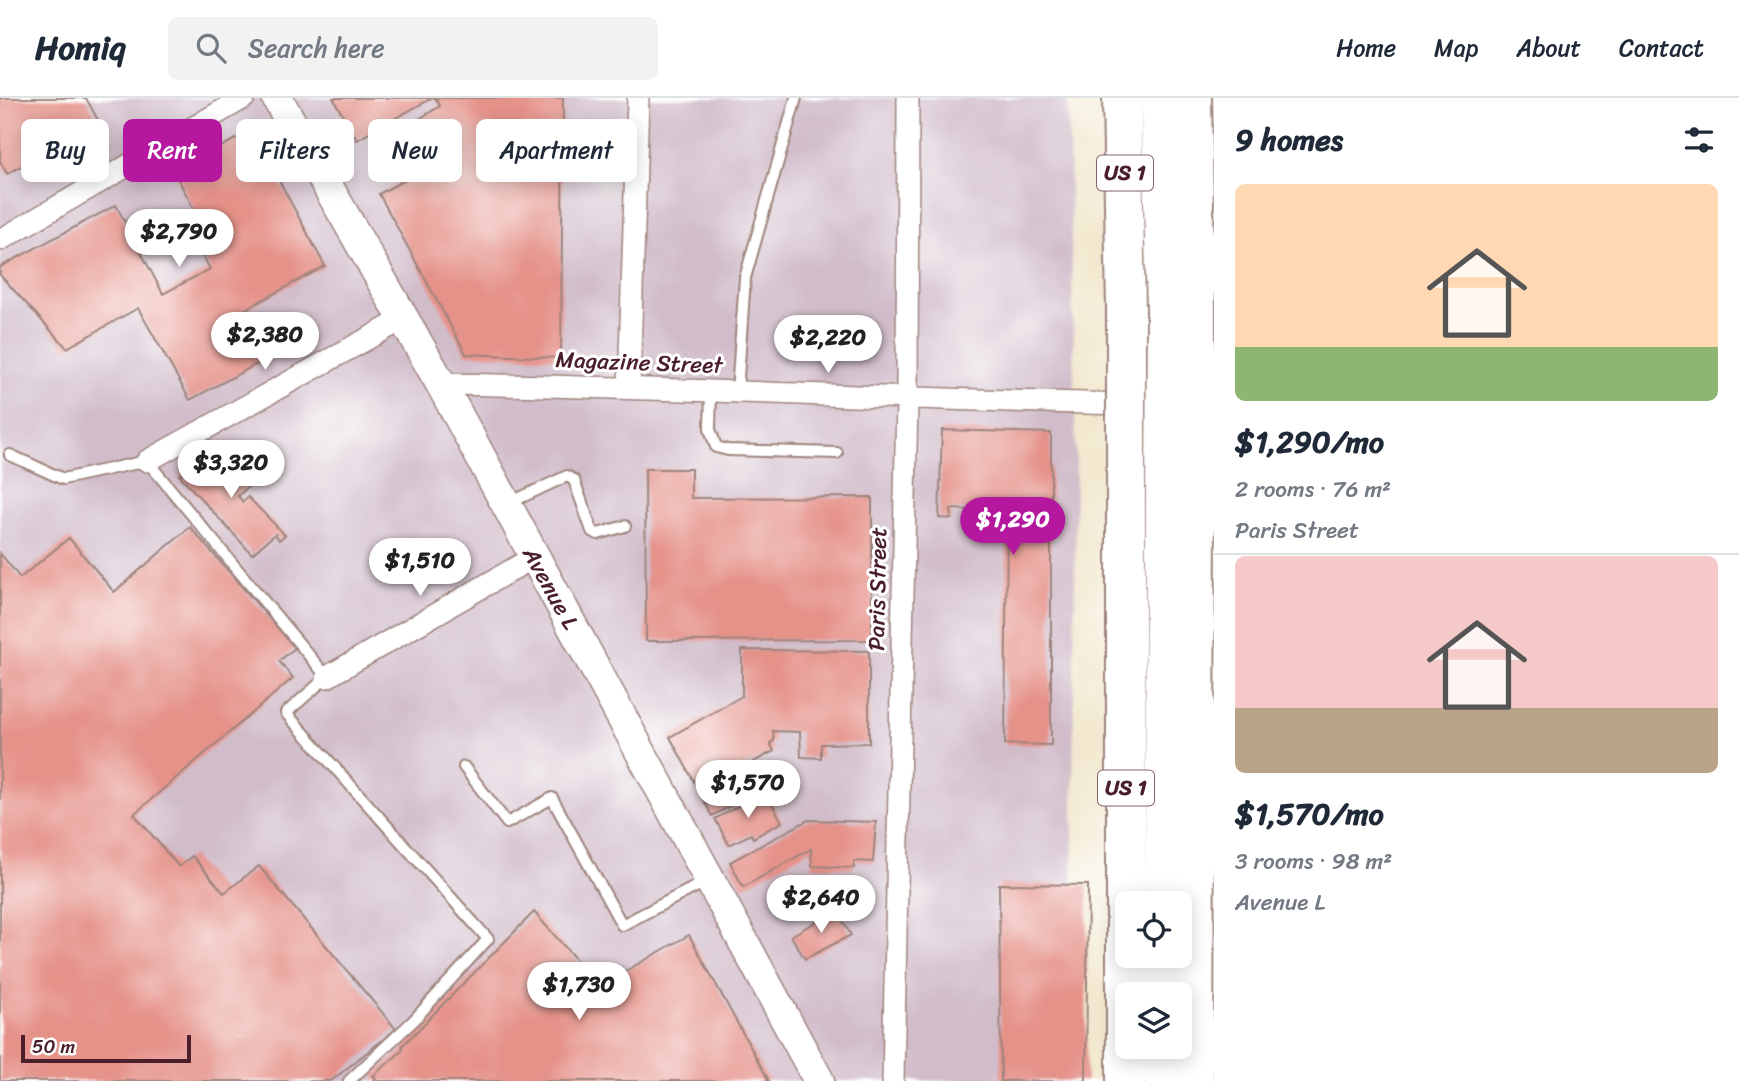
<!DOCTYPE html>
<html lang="en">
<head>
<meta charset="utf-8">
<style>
  body { margin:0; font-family:Sriracha,sans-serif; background:#f2f2f3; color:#1f2937; height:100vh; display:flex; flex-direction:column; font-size:26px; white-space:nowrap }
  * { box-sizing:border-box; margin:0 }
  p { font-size:23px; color:#747a83 }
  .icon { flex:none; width:38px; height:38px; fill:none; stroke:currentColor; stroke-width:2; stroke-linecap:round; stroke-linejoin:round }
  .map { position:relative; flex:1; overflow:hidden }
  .side { display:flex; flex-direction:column; background:#fff; width:525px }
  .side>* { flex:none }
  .guide { position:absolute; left:21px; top:21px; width:665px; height:63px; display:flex; gap:14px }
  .buttons { position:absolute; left:1115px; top:793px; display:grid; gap:14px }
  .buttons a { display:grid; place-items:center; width:77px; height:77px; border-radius:10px; background:#fff; box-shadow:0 4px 18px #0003; font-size:35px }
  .scale { position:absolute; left:21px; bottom:18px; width:170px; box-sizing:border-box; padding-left:7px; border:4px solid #4a1f2b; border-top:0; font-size:19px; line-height:24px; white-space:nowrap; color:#4a1f2b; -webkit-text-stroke:5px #fff; paint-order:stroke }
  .price { position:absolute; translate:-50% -60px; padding:0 16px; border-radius:24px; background:#fff; color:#222; font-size:23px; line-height:46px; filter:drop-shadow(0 2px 4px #0008) }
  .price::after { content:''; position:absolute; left:50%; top:42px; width:21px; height:16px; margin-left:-10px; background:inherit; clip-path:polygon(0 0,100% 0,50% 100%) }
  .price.on { background:#b5179e; color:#fff }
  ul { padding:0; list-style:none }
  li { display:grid; align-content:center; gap:14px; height:371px; padding:0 21px }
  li+li { border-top:2px solid #e0e1e3 }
  li span { display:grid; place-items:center; height:217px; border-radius:10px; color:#555 }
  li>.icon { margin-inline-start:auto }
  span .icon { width:126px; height:126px; fill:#fffc; stroke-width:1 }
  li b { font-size:30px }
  h2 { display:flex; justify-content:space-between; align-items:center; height:84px; padding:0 21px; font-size:30px }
  .tag { padding:0 24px; border-radius:10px; background:#fff; box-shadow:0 4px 18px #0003; font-size:24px; line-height:63px }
  .tag.on { background:#b5179e; color:#fff }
  header { display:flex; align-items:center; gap:42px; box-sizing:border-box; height:98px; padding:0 35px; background:#fff; border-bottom:2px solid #e0e1e3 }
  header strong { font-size:33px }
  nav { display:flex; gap:38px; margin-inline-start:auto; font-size:24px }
  .search { width:490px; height:63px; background:#f2f2f3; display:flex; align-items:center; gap:18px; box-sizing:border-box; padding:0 24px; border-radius:10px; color:#747a83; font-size:26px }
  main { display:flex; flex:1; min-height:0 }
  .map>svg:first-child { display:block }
</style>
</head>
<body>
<header>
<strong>Homiq</strong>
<div class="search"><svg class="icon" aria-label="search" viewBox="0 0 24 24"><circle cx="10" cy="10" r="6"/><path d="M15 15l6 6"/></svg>Search here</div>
<nav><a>Home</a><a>Map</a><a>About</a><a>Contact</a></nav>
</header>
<main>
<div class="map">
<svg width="1214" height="983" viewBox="0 0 1214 983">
  <rect width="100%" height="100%" fill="#fff"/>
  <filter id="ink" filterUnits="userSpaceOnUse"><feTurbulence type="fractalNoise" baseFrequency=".0143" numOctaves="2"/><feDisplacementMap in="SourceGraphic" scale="14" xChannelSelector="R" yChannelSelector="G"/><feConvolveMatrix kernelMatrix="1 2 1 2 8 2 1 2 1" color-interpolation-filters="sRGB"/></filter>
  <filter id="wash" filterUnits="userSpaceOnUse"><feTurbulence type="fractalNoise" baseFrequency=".00686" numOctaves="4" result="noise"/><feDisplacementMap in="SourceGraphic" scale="28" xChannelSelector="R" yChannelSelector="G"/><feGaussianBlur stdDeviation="1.57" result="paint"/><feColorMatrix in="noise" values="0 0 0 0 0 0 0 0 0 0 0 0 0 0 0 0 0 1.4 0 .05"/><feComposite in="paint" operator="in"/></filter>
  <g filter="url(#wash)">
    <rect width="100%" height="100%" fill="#f2e8cf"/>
    <!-- industrial -->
    <path fill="#d1bdca" d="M0,0h1068l8,362 -5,621h-1071z"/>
    <g id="blocks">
      <!-- building -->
      <path fill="#e59289" d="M0,0h86l20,37 -35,18 -5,-11 -59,32 -7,-13z
        M333,0h99l-43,24 6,12 45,-28 -5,-8h128l-2,260 -95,-4 -87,-160 27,-15 -28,-51 -21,12z
        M252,32l73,136 -90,49 24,48 -69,37 -52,-92 -71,40 -67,-73v-8l116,-62 47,89 47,-25 -24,-44 13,-7 -25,-46z
        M942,332l109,3v312l-46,-1 2,-232 -56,-3 1,10 -13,-1z
        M227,353l25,32 -14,13 5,6 5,-5 37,38 -6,5 -4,-6 -23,20 -73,-79z
        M645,371h46v29l181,-1v143l-226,1z
        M190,429l105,121 -16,13 14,17 -159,136 45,53 13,-11 32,37 35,-27 137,163 -65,52h-331v-528l20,25 49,-40 45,54z
        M742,552l127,1v92l-48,1v14l-20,-1 -1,-25 -27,-1 1,10 -4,2 4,8 -75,40 -29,-54 72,-41z
        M745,677l9,19 -42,22 -10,-19z
        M758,697l5,9 7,-4 12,22 -29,16 -2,-4 -22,11 -14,-26z
        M808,722l68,2 -3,40 -19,-1v7l-42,-2 -1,-17 -68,38 -13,-25z
        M999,786l89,1 -2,196h-85z
        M836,812l15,25 -46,24 -14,-23z
        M534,814l65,74 90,-51 80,146h-396l3,-3 -3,-2 30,-26 -1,-4z"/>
    </g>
  </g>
  <g filter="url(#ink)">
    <use href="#blocks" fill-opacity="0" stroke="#9e847d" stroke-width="2"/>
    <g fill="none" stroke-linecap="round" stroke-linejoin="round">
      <defs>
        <path id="lane" d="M711,292l-1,39 6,18 12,3 109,3
          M737,294l8,-114 51,-180
          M10,357l53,24 84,-18 180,216 -41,36 202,226 -75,82 -64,60
          M507,406l60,-28 7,4 18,51 6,3 27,-8
          M464,669l43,56 45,-25 70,127 85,-44"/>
        <path id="street" d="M0,142l244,-142
          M441,286c231,3 462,16 694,20
          M629,289l9,-289
          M147,363l256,-142
          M327,579l207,-120
          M893,983l14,-681 1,-302"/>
        <path id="secondary" d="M277,0l164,286 378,697"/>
        <path id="highway" d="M1122,0l4,211
          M1160,0l6,212
          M1192,0l4,213
          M1164,805l1,-408
          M1164,896v-38
          M1126,983v-586
          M1164,983v-35
          M1194,983l2,-585"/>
      </defs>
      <!-- lane casing -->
      <use href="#lane" stroke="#9e847d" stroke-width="14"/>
      <!-- street casing -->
      <use href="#street" stroke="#9e847d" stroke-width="24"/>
      <!-- secondary casing -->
      <use href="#secondary" stroke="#9e847d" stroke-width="33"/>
      <!-- highway casing -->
      <use href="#highway" stroke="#9e847d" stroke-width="42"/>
      <!-- lane -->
      <use href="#lane" stroke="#fff" stroke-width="10"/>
      <!-- street -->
      <use href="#street" stroke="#fff" stroke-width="21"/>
      <!-- secondary -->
      <use href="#secondary" stroke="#fff" stroke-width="30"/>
      <!-- highway -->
      <use href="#highway" stroke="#fff" stroke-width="38"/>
      <defs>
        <path id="highway-bridge" d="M1126,211v186
          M1196,213v185
          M1165,397l1,-185"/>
      </defs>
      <!-- highway-bridge casing -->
      <use href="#highway-bridge" stroke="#9e847d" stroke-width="42" stroke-linecap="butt"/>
      <!-- highway-bridge -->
      <use href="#highway-bridge" stroke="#fff" stroke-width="38"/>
    </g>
  </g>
  <g text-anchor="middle" stroke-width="6" stroke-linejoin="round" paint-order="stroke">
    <!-- shield labels -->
    <g fill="#fff" stroke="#80626b" stroke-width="2">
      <rect x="1097" y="57.5" width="56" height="35" rx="5"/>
      <rect x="1098" y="672.5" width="56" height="35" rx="5"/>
    </g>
    <g font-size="21" font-weight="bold" fill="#4a1f2b">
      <text x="1125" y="82">US 1</text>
      <text x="1126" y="697">US 1</text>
    </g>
    <!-- street labels -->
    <g font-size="23" fill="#4a1f2b" stroke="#fff">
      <text transform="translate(639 264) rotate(2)" y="8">Magazine Street</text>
      <text transform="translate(551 490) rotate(61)" y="8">Avenue L</text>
      <text transform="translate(877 491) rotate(-89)" y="8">Paris Street</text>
    </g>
  </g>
</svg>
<div class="buttons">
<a><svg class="icon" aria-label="locate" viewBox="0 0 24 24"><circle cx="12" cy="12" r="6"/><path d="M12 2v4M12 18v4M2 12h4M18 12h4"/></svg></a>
<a><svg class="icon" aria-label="layers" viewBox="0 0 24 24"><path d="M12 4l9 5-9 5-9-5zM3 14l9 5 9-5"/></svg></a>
</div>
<div class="scale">50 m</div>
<b class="price" style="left:179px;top:171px">$2,790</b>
<b class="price" style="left:265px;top:274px">$2,380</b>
<b class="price" style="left:828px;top:277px">$2,220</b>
<b class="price" style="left:231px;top:402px">$3,320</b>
<b class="price on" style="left:1013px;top:459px">$1,290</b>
<b class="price" style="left:420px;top:500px">$1,510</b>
<b class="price" style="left:748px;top:722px">$1,570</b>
<b class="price" style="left:821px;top:837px">$2,640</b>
<b class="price" style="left:579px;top:924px">$1,730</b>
<div class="guide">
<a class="tag">Buy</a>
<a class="tag on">Rent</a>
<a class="tag">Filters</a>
<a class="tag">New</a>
<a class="tag">Apartment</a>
</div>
</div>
<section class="side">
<h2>9 homes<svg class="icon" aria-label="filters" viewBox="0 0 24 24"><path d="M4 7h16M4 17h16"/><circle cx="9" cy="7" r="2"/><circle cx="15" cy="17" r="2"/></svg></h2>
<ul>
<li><span style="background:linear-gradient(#ffd9b3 75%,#8fb573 0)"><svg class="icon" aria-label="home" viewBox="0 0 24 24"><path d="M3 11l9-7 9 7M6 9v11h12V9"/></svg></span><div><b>$1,290/mo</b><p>2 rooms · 76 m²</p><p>Paris Street</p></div></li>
<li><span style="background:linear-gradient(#f6c9c9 70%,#b9a48a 0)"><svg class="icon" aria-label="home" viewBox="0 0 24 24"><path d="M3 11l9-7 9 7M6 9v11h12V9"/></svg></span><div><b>$1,570/mo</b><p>3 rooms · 98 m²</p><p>Avenue L</p></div></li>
</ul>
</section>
</main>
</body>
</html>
